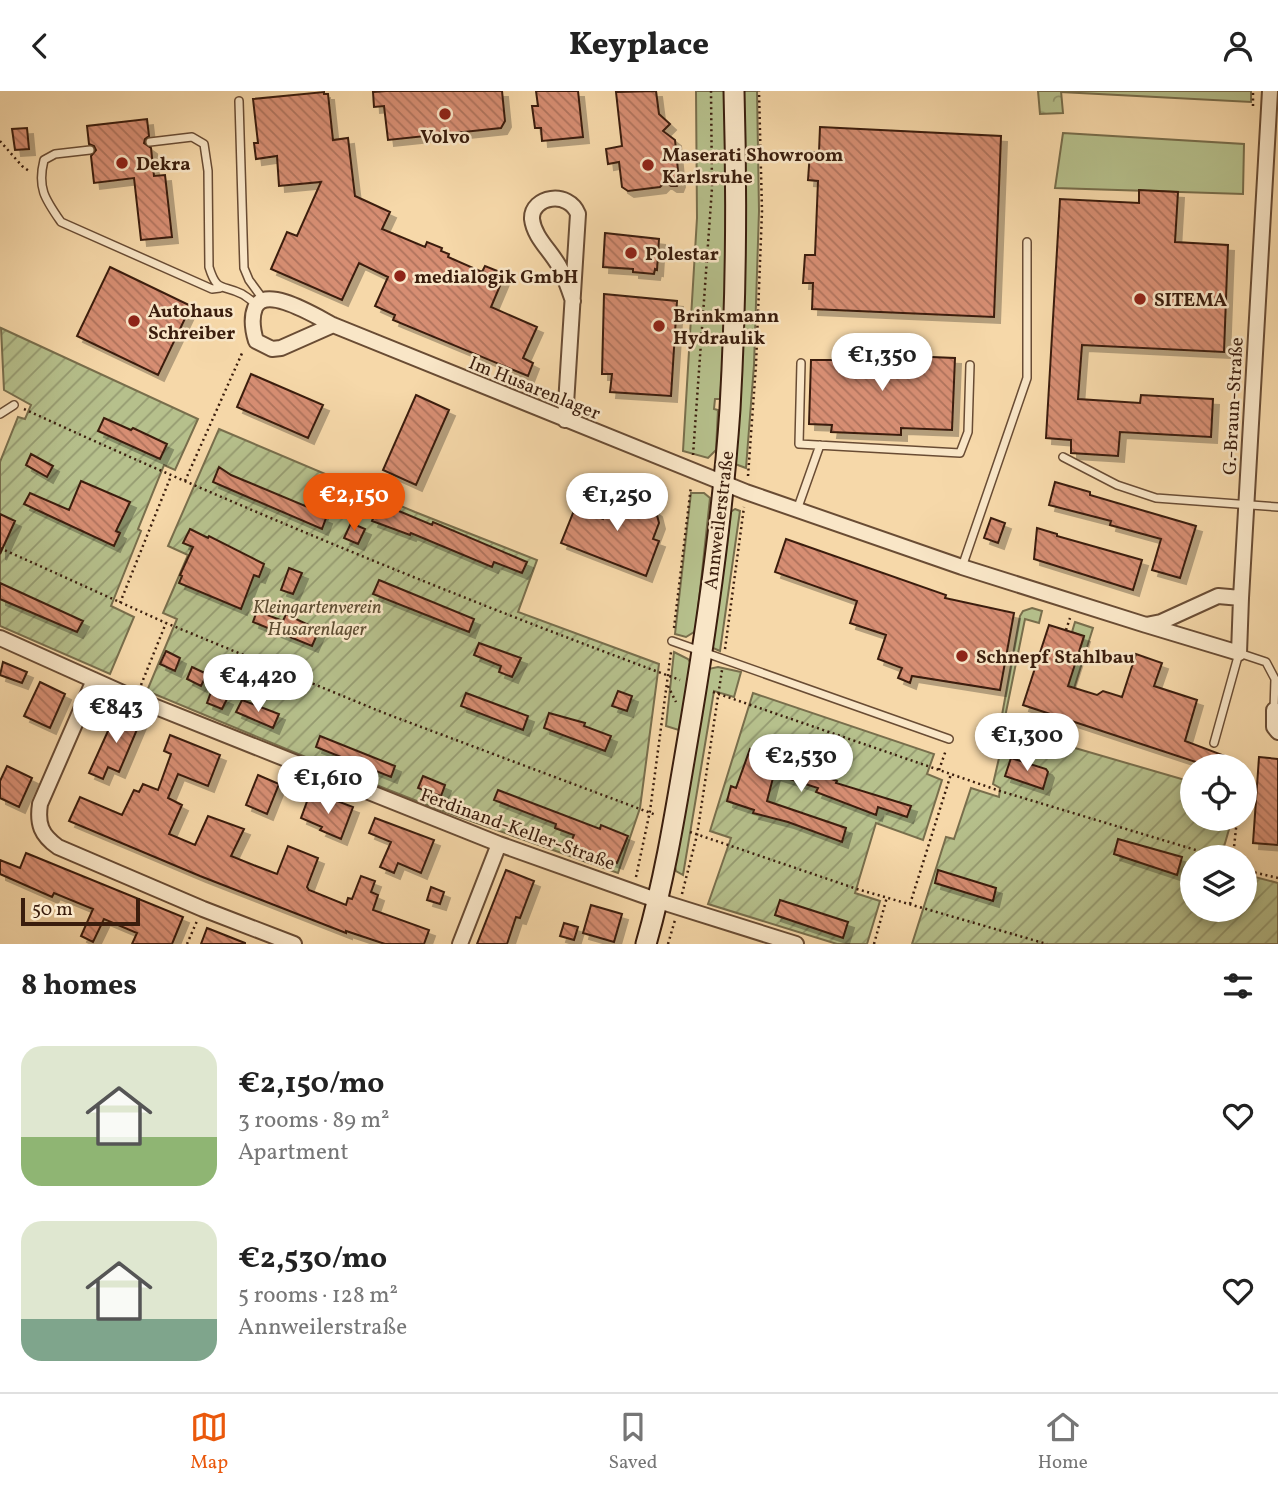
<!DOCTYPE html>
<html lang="en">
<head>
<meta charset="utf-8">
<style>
  body { margin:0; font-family:Vollkorn,serif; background:#f2f2f2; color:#222; height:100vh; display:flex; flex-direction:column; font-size:26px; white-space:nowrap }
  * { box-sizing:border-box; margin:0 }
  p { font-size:23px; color:#767676 }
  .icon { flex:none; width:38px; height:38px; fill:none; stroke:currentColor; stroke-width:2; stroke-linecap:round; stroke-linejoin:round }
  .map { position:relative; height:853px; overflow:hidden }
  .drawer { display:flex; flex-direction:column; background:#fff; flex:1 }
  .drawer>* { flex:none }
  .tools { position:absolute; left:1180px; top:663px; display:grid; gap:14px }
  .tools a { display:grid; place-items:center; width:77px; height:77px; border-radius:50%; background:#fff; box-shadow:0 4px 10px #0003; font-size:35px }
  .scale { position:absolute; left:21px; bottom:18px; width:119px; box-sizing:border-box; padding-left:7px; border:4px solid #3a1d0d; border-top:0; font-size:19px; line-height:24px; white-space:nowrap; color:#3a1d0d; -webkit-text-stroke:5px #f9e6c7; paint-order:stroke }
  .price { position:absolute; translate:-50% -60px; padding:0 16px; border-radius:24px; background:#fff; color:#222; font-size:23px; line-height:46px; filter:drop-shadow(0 2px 4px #0008) }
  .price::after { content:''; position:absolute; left:50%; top:42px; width:21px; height:16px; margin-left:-10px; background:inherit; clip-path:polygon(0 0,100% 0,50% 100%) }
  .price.on { background:#ea580c; color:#fff }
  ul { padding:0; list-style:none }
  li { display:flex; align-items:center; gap:21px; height:175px; padding:0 21px }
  li span { display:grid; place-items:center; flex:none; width:196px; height:140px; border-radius:21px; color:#555 }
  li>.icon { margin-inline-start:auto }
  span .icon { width:84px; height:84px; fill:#fffc; stroke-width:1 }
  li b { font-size:30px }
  h2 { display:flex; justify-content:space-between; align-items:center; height:84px; padding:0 21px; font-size:30px }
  header { display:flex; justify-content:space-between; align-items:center; height:91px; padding:0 21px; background:#fff; font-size:32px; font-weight:800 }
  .dock { display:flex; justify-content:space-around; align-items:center; height:98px; border-top:2px solid #e0e0e0; background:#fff; font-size:19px; color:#767676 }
  .dock a { display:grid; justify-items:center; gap:4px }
  .dock .on { color:#ea580c }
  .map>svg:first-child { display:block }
</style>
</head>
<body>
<header><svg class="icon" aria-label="back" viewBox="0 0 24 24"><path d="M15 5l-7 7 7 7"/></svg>Keyplace<svg class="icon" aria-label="person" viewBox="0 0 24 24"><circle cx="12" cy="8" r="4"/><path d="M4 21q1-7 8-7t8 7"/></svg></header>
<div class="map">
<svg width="1278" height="853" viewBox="0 0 1278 853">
  <defs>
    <pattern id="forest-crowns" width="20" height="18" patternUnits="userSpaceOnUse" patternTransform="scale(1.75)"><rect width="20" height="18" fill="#b6c08c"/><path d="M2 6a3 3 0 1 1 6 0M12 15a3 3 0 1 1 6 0" fill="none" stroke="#959b71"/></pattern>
    <pattern id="garden-furrows" width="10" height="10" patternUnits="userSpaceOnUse" patternTransform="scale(1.75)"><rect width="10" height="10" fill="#b6c08c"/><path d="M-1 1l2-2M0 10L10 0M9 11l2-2" fill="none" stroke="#959b71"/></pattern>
    <pattern id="building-back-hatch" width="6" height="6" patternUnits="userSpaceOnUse" patternTransform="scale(1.75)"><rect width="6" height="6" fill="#d78e73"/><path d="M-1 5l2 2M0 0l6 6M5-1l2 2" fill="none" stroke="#af735d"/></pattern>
    <filter id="shadow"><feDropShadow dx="6" dy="6" stdDeviation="0" flood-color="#0004"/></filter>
  </defs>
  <rect width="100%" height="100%" fill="#f6d8a9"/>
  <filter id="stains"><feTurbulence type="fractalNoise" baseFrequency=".00286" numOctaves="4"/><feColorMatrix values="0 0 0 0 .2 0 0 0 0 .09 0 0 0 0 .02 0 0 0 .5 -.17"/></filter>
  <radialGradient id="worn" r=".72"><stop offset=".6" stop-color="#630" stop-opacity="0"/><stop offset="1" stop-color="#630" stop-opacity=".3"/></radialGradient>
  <!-- green -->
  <path fill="#b6c08c" stroke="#786e4c" stroke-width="2" d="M696,0h31v211l-7,97h-5l-1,10 4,1 -2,40 -8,8 -25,-7 14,-233z
    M741,0h16l2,120 -5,154 -8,103 -11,-4z
    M1061,0h190v11l-190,-10z
    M1063,42l181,11 -1,50 -188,-6z
    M691,402h13l6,5 -14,130 -2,4 -8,5 -11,-3z
    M735,418l5,2 -20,140 -7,-3 -2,-6 18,-129z
    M1032,517l10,3 -3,12 -14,-4 -21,103 55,17 -2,4 -57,-17 20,-110 3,-5z
    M1075,531l18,6 -22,70 -7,-3 20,-58 -12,-5z
    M674,561l14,7 4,6 -10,66 -16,-5z
    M718,576l23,5 -7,25 -20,-6 -31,184 -7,-4 -3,-12 35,-190z"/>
  <!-- forest -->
  <path fill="url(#forest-crowns)" stroke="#786e4c" stroke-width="2" d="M1038,0h23l2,22 -23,1z"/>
  <!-- garden -->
  <path fill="url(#garden-furrows)" stroke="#786e4c" stroke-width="2" d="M1,237l197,91 -23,51 -11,-5 -26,64 3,2 -30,75 23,11 -24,57 -110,-48v-164l18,-45 7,2 6,-14 -27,-15z
    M219,338l196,83 122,48 -19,52 141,52 -19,144 -22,65 -181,-64 -129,-51 -161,-67 30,-72 -14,-6 25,-58 -20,-9z
    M753,602l181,61 -7,20 15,6 -19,60 -47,-17 -21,70 25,8 -13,43h-30l-129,-40 23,-66 -21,-7z
    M1006,637l186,54v37h40l-11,38h-29v53h52v-36l34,9v61h-366l34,-107 8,2 17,-51 28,9 1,-9 -7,-4z"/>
  <!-- building -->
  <path fill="url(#building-back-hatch)" stroke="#3a1d0d" stroke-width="2" filter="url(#shadow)" d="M386,0h116l3,30 -4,7 -113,12 -4,-34 -10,1 -1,-15z
    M536,0h42l5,46 -41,4 -1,-13h-6l-3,-22h6z
    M656,0l3,23 11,10 -7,7 12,9 4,41 -2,5h-6l-6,-4 -5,5 -32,4 -6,-4 -3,-25 -11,2 -2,-15 16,-3 -6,-54z
    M324,1v2h4l5,46 15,-2 7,58 35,16 -8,17 43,18 2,-5 15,6 -1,3 8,3 -1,3 34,15 3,-6 20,8 -14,33 46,20 -14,31 10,5 -5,13 -135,-56 2,-5 -20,-9 13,-29 -29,-14 -17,37 -71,-31 16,-37 10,4 24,-54 -42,4 -2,-30 -21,3 -2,-16h4l-5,-44z
    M147,28l2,17 -4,3 -1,4 7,5 3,28 11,-1 7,62 -31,3 -7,-62 -40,5 -3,-27 5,-6 -2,-4 -5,-2 -2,-18z
    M820,36l181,9 -7,181 -182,-8 1,-26h-10l2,-28h10l3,-74 -10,-1 2,-28h9z
    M27,37l2,21 -14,1 -3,-21z
    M1139,99l39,2 -3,50 53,3 -4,107 -142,-7 -4,54 62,4 1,-8 72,4 -2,38 -91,-5 -2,24 -47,-3v-13l-25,-2 14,-239 79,4z
    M605,142l54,6 -2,31 -2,-1 -1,5 -21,-2v-3l-30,-2z
    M110,176l81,39 -33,69 -81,-39z
    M604,203l73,7 -6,95 -61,-4 2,-18h-10z
    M834,262l121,5 -3,72 -51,-2v7l-70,-3 1,-7 -23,-1 2,-64h23z
    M251,283l72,31 -15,33 -71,-31z
    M416,304l33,15 -33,75 -33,-15z
    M104,327l27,12 2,-2 34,16 -7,15 -62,-28z
    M31,363l22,12 -6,11 -21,-12z
    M219,376l12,8 91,38 -1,3 5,2 -4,11 -109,-47z
    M81,390l49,21 -14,29 4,2 -6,13 -90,-42 6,-11 39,17z
    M1055,391l35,10v3l106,31 -16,52 -28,-8 9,-31 -51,-14 1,-4 -62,-16z
    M614,399l33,14 9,7 3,12 -6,16 6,2 -13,35 -85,-33 14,-35 28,11z
    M381,409l14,7 -1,2 38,16 1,-3 94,40 -5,11 -28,-11 -2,5 -81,-34 -1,2 -38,-14z
    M0,423l15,7 -15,33z
    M991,427l14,5 -7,20 -14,-5z
    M351,432l14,6 -7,15 -14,-6z
    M1037,437l20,6v2l85,24 -9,30 -99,-31z
    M190,438l18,9 1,-2 55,28 -5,13 -5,-2 -13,34 -62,-26 3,-7 -2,-1 13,-28 -10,-4z
    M786,448l160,56 -1,3 69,15 -14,77 -88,-14 -2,7 -12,-5 4,-10 -24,-9 8,-24 -36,-12 7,-22 -82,-29z
    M289,477l13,5 -9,21 -12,-4z
    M379,489l95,39 -5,13 -96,-38z
    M0,492l83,38 -6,11 -77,-33z
    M257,520l26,10 3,-7 33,16 -7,16 -59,-24z
    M1049,534l35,11 -16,50 29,9 6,-4 19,6 14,-43 26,9 -8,23 43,14 -12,41 40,15 -4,11h-10l-188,-62z
    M479,552l42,15 -9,19 -13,-5 2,-6 -27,-11z
    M166,560l14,7 -5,13 -15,-7z
    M3,571l24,10 -5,11 -22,-8z
    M192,576l15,7 -6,12 -14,-7z
    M40,591l25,12 -15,34 -26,-12z
    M618,600l14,5 -5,15 -15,-5z
    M211,601l16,7 -5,10 -15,-6z
    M466,602l62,23 -5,14 -62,-24z
    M242,609l37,14 -6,14 -37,-16z
    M117,620l24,9 -22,52 -11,-5 -5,12 -14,-6z
    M549,622l36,10 -1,3 27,10 -6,15 -61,-23z
    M170,644l50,20 -12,31 -30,-12 -10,24 14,7 -13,29 26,11 13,-29 36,13 -13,27 25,10 21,8 11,-28 30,12 -11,29 2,3 37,15 2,-7 4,1 9,-23 14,5 -4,11 7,3 -5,15 56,20 -5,14h-39l-39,-13v2l-146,-57 -131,-55 11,-24 42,18 12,-25 5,2 4,-8 15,6 13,-36 -7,-3z
    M320,645l75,30 -4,11 -75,-30z
    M750,658l63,21 -1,2 25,9 -1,2 75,23 -4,11 -29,-10 -2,8 -60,-23 2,-4 -44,-14 -7,27 79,27 -4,14 -54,-20 -35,-9 1,-3 -27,-9 4,-15 5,2z
    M1259,666l19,2v86l-25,-2z
    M1011,667l35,11 2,3 -5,17 -38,-13z
    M7,675l25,12 -13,29 -19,-9v-17z
    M258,684l21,9 -12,30 -21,-9z
    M423,685l22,9 -4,11 -23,-8z
    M498,699l102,39 1,-4 27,11 -11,27 -33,-12 -2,6 -15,-6 7,-16 -19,-7 1,-4 -62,-24z
    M309,705l21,9 2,-6 21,8 -12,32 -21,-9 2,-3 -21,-9z
    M375,727l59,22 -13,33 -23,-10 -4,10 -14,-6 11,-25 -22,-9z
    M1118,748l64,18 -5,18 -63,-21z
    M26,762l157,64 -11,27h-40l5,-11 -33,-14 -11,23 -12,-6 12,-27 -39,-16 -2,4 -52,-23v-14l20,8z
    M506,779l28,11 -14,37 -4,-1 -9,27h-30z
    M938,779l58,18 -3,13 -58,-18z
    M431,796l13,5 -4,12 -13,-4z
    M780,809l68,22 -5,16 -68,-23z
    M591,814l31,9 -8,28 -31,-9z
    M564,832l14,4 -4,13 -14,-4z
    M207,837l38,15v1h-44z"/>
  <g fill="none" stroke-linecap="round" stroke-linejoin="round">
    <defs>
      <path id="lane" d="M239,10l5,167 5,12 14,19
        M150,51l42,-5 12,7 4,27 1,96c8,26 13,17 33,27 5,3 10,7 14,10
        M90,59l-35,4 -11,6c-7,28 1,39 17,62l151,67 8,-1
        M801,272l-2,81 161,9 8,-21 2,-67
        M0,323l14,-9
        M1063,366l54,28 39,13 122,9
        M797,419l23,-65
        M962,476l65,-189v-136
        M672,550l277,98
        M1214,652l25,-90 27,9 9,17 -1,31"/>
      <path id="street" d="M333,234l-52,23 -9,1 -16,-8c-3,-10 -5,-23 -1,-33 10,-24 62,9 78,17l413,167 216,75 184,58
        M565,329l13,-206c-9,-24 -47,-18 -46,5 2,18 18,31 27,47 6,11 10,23 14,35
        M1218,505l23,2 -2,55 -93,-28 15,-3z
        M1241,507l29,-507
        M0,547l136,61 363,145 160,57 137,43
        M94,589l-54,124c-3,20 1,31 18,43l145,62 91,35
        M1274,619v17l4,5
        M460,853l39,-100"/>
      <path id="secondary" d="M646,853c21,-73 32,-149 45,-224 17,-102 32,-207 39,-311 6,-106 7,-212 4,-318"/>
    </defs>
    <!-- lane casing -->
    <use href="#lane" stroke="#694c34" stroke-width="10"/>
    <!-- street casing -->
    <use href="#street" stroke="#694c34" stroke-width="18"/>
    <!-- secondary casing -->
    <use href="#secondary" stroke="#3a1d0d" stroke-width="23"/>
    <!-- path -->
    <path stroke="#3a1d0d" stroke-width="2.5" stroke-dasharray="2 3.5" stroke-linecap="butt" d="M1253,15v-15
      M0,50l22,25 7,5
      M24,318c215,99 434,189 656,271
      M693,364l19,-267 -1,-97
      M748,385l8,-111 6,-154 -3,-120
      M185,390l58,-130
      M0,457l166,75 218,90 272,102
      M120,512l51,-127
      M674,537l17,-142
      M1066,539l4,-12
      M725,558l19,-142
      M141,594l25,-62
      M668,595l8,16
      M713,601l287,99 219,66
      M939,679l7,-20
      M690,741l167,57 190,55
      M1233,766l4,-38
      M1244,779l34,8
      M636,786l14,-66 21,-159
      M682,803l15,-59 25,-165
      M910,813l41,-130
      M187,853l10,-23
      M668,853l7,-24
      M874,853l13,-47"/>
    <!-- lane -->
    <use href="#lane" stroke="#f9e6c7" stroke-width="7"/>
    <!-- street -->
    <use href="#street" stroke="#f9e6c7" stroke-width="14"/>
    <!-- secondary -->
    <use href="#secondary" stroke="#f9e6c7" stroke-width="19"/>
  </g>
  <!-- markers -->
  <g fill="#8f2418" stroke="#f9e6c7" stroke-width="2.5">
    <circle cx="445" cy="23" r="7"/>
    <circle cx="122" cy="72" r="7"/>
    <circle cx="648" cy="74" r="7"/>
    <circle cx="631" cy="162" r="7"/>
    <circle cx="400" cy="185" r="7"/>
    <circle cx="1140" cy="208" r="7"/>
    <circle cx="134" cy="230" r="7"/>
    <circle cx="659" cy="235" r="7"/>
    <circle cx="962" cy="565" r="7"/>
  </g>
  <g text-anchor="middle" stroke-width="5" stroke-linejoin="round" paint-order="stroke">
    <!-- poi labels -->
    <g font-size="19" font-weight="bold" fill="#3a1d0d" stroke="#f9e6c7" text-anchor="start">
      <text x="445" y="52" text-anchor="middle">Volvo</text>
      <text x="662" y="70">Maserati Showroom<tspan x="662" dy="22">Karlsruhe</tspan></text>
      <text x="136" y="79">Dekra</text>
      <text x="645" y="169">Polestar</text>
      <text x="414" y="192">medialogik GmbH</text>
      <text x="1154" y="215">SITEMA</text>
      <text x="148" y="226">Autohaus<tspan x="148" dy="22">Schreiber</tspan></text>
      <text x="673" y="231">Brinkmann<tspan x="673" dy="22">Hydraulik</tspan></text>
      <text x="976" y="572">Schnepf Stahlbau</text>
    </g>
    <!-- street labels -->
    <g font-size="19" fill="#3a1d0d" stroke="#f9e6c7">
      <text transform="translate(535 296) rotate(22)" y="7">Im Husarenlager</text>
      <text transform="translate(1232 315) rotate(-87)" y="7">G.-Braun-Straße</text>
      <text transform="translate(718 429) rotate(-83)" y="7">Annweilerstraße</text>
      <text transform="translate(518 737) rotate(20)" y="7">Ferdinand-Keller-Straße</text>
    </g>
    <!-- park labels -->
    <g font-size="19" font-style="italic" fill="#5f4e33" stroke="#f9e6c7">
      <text x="317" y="522">Kleingartenverein<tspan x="317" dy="22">Husarenlager</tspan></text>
    </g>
  </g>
  <rect width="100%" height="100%" filter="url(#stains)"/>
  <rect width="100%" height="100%" fill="url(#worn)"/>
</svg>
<div class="tools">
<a><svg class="icon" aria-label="locate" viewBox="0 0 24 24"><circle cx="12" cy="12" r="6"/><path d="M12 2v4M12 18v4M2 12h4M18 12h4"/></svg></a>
<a><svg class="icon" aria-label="layers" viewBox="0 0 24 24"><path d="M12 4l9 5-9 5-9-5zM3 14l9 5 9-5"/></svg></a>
</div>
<div class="scale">50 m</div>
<b class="price" style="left:882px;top:302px">€1,350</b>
<b class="price on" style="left:354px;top:442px">€2,150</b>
<b class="price" style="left:617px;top:442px">€1,250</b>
<b class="price" style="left:258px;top:623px">€4,420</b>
<b class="price" style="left:116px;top:654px">€843</b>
<b class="price" style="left:1027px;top:682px">€1,300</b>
<b class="price" style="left:801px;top:703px">€2,530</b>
<b class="price" style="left:328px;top:725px">€1,610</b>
</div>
<section class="drawer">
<h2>8 homes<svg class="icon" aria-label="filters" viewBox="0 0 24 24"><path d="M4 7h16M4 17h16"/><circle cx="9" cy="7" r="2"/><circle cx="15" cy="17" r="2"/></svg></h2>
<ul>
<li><span style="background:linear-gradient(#dfe7d0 65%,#8fb573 0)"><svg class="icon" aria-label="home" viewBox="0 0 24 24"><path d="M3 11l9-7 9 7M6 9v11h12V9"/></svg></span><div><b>€2,150/mo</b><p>3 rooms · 89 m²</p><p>Apartment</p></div><svg class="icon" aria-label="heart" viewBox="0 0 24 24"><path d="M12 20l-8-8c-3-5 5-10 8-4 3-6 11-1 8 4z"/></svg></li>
<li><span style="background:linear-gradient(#dfe7d0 70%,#7fa58c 0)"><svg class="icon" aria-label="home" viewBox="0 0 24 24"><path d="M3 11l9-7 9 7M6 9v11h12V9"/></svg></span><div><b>€2,530/mo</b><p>5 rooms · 128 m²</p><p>Annweilerstraße</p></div><svg class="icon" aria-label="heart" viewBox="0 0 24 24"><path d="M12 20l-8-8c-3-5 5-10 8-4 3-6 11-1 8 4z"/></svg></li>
</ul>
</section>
<nav class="dock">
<a class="on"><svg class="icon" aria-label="map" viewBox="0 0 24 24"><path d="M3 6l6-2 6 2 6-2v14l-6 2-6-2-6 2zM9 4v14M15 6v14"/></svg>Map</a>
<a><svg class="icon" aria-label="saved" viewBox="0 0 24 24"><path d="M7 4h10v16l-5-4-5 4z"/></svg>Saved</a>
<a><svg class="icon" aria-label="home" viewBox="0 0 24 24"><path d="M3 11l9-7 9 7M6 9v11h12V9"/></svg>Home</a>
</nav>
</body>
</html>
